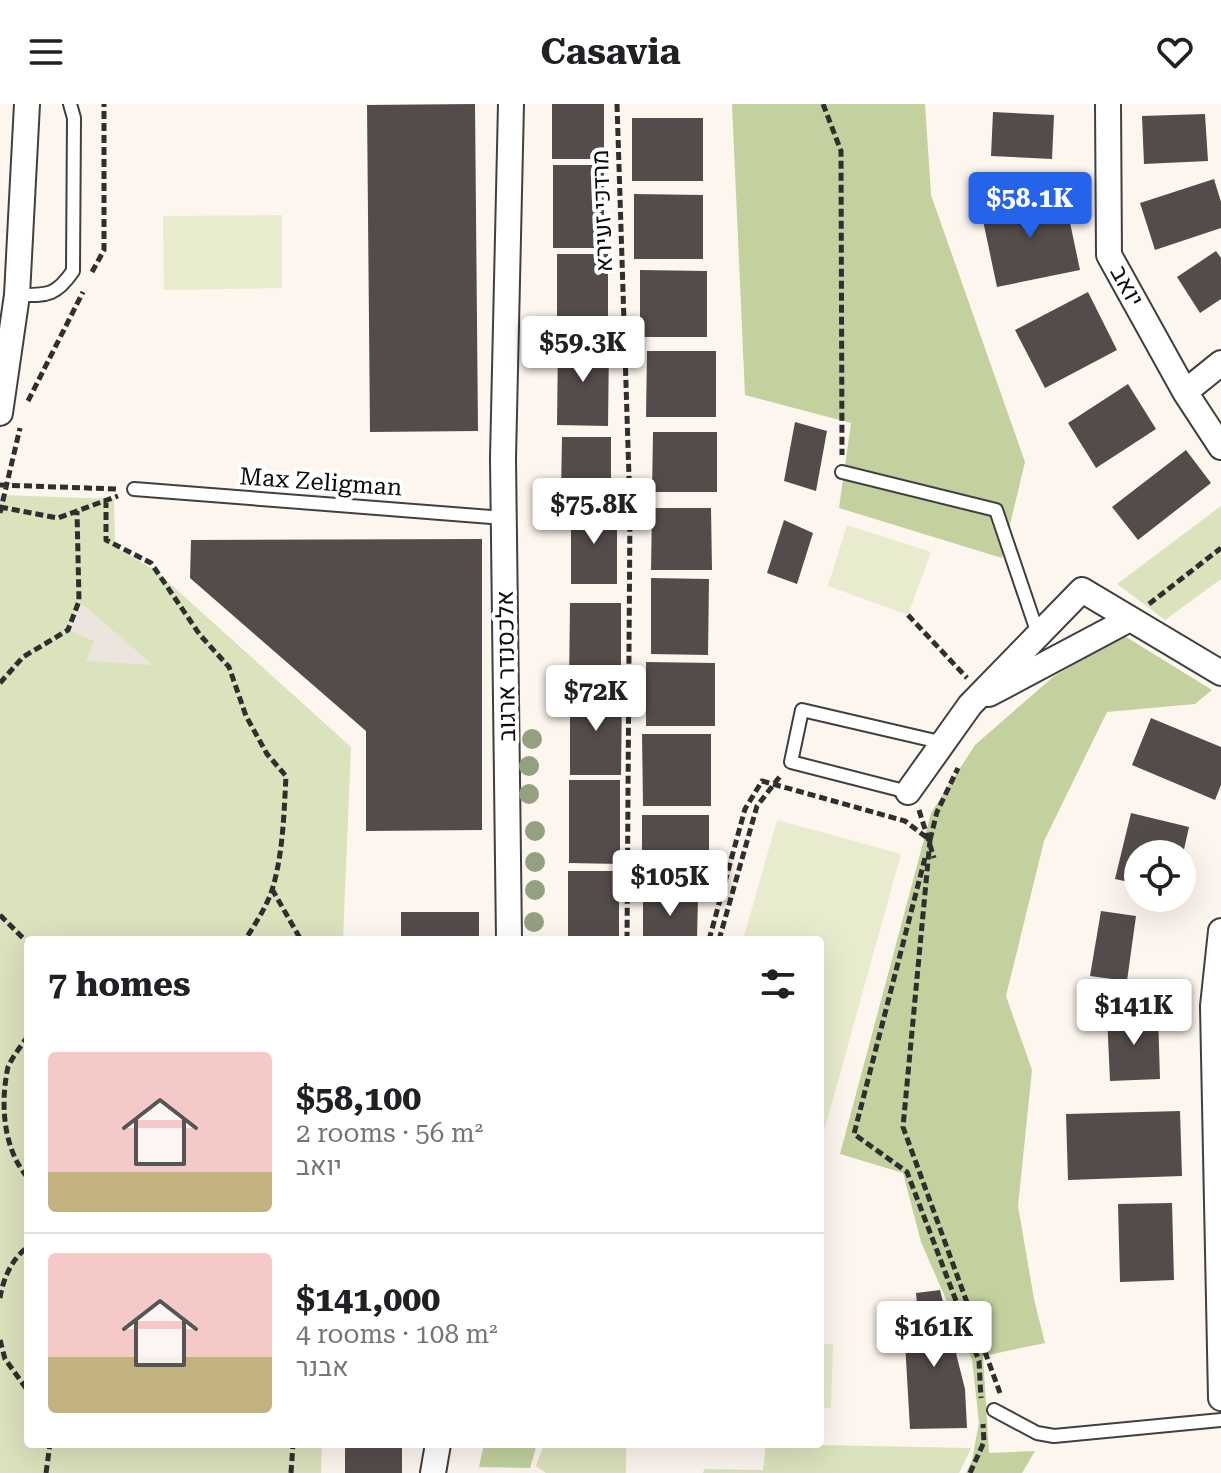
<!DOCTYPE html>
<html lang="en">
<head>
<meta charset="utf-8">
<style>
  body { margin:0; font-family:"Roboto Serif",Heebo,serif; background:#f6f6f6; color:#202124; height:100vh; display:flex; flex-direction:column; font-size:30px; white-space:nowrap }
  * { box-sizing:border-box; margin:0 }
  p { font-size:26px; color:#757577 }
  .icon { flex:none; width:44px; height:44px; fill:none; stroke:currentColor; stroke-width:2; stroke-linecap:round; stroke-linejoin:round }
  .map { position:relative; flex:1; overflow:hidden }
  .drawer { position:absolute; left:24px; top:832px; width:800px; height:512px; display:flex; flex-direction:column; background:#fff; border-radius:8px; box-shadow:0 8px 32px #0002 }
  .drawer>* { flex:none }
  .fabs { position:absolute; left:1124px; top:736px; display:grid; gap:16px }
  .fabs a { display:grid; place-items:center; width:72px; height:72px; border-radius:50%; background:#fff; box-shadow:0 8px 32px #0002; font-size:40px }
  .price { position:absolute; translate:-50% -68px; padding:0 18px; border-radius:8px; background:#fff; color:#222; font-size:26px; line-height:52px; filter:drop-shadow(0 2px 4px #0008) }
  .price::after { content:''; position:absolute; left:50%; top:48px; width:24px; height:18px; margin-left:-12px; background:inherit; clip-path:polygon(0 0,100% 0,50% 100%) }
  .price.active { background:#2563eb; color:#fff }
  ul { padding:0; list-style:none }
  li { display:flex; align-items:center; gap:24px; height:200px; padding:0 24px }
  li+li { border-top:2px solid #e0e0e0 }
  li span { display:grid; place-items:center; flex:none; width:224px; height:160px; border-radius:8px; color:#555 }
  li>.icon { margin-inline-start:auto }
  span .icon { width:96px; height:96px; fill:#fffc; stroke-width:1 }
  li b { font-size:34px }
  h2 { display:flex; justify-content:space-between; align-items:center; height:96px; padding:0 24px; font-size:34px }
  header { display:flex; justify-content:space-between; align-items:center; height:104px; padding:0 24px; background:#fff; font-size:36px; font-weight:700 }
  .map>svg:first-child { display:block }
</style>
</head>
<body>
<header><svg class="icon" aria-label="menu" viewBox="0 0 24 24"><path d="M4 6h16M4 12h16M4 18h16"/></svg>Casavia<svg class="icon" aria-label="heart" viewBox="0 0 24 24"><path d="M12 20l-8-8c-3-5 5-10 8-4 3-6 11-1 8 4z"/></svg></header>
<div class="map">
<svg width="1221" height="1369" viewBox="0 0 1221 1369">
  <rect width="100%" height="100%" fill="#fdf6ee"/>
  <!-- green -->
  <path fill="#dae3bc" d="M0,391l114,4 1,48 41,24 195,176 -8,193h-315v504h294l-1,29h-321z
    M1221,402v73l-56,41 -48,-36z
    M544,1340h82v29h-80l-10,-7z
    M766,1340l205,4 -12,25h-256l1,-4 59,1z"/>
  <!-- forest -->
  <path fill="#c2d19e" d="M732,0h193l6,91 94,267 -23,96 -163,-50 12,-85 -106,-28z
    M1123,531l89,55 -17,14 -88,8 -63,129 -38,155 26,74 -14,136 16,93 11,44 -62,13 6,97 46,-2 -13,22h-56l6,-13 7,-37 -7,-64 -51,-117 -18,-69 -63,-19 91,-341 44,-68 78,-68z
    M484,1340h53l-7,24 -51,-1z"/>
  <!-- pitch -->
  <path fill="#e8ebcd" d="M282,111v73l-118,2 -1,-74z
    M847,421l84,27 -23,63 -80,-29z
    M777,716l124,34 -81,292v-206h-77z
    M820,1240h13l-2,64h-11z"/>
  <!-- plaza -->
  <path fill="#ece5de" d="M79,497l74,64 -67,-4 8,-20 -26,-11z"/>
  <!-- building -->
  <path fill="#544c4a" d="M475,0l3,327 -108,1 -3,-327z
    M552,0h52v55h-52z
    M993,8l61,3 -2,44 -61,-3z
    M1205,10l3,47 -64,3 -2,-48z
    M632,14h71v63h-71z
    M553,61h51v83h-51z
    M1214,75l7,23v26l-66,22 -15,-47z
    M634,90l69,1v64h-69z
    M1064,90l16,76 -83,17 -16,-76z
    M1216,147l5,7v41l-21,14 -23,-36z
    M557,150h51v83h-51z
    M640,166l67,1v66h-67z
    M1088,188l29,58 -72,38 -30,-58z
    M558,239h51l-1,83 -51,-1z
    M647,247h69v66h-70z
    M1128,280l28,45 -60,39 -28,-45z
    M795,318l32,9 -11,60 -32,-10z
    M653,328h64v60h-65z
    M562,333h49v56h-50z
    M1186,346l25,33 -73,57 -26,-33z
    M571,403h46v77h-46z
    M652,404h59l1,62h-61z
    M784,416l29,13 -16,51 -30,-11z
    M482,435v291l-116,1v-100l-176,-153 1,-38z
    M651,474l58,1 -1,76 -57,-1z
    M570,499h51v83h-52z
    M646,558l69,1v63h-69z
    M570,588h52l-1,83h-51z
    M1151,614l70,29v38l-6,15 -83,-35z
    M642,630h69v72h-68z
    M569,676h51v84l-51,-1z
    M1131,709l58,14 -6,27h-45v30l-23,-5z
    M642,711h67v70h-67z
    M568,767h51v69h-51z
    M643,793h55l-1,43h-54z
    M1101,807l35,5 -9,65 -37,-5z
    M401,808h78v28h-78z
    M1158,910l2,65 -50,2 -3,-65z
    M1180,1007l2,65 -114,4 -2,-66z
    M1172,1099l2,77 -54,2 -2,-78z
    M940,1186l25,99 2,39 -57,1 -6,-104 15,1 -3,-33z
    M345,1340h57v29h-57z"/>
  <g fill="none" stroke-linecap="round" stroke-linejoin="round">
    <defs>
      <path id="lane" d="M17,191c30,0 38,2 56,-24l1,-153 -4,-14
        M842,368l154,38 42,124
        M134,385l370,29
        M908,688l-117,-30 11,-52 142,33
        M994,1306l43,23 17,3 167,-16"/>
      <path id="street" d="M1108,0l1,151 76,137 36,55
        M1185,288l36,-29
        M0,309l17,-118 10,-191
        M989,590l139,-74
        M908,688l62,-87 112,-115 139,83
        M1221,827l-8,75 8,392
        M509,836l-6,-482 8,-354
        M433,1369l5,-29"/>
    </defs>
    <!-- lane casing -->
    <use href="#lane" stroke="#404040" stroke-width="16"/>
    <!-- street casing -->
    <use href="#street" stroke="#404040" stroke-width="28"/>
    <!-- path -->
    <path stroke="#2f2f2f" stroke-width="5" stroke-dasharray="8 4" stroke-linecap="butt" d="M617,0l13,404 -3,432
      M823,0l18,47 1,304
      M92,168l12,-22v-146
      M28,297l55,-109
      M0,381l117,4
      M106,396v40l45,23 49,72 29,32 17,49 21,38 19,22c-2,37 -3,79 -14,114 -6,18 -17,34 -27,50
      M0,403l58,11 60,-22
      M0,409l20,-85
      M1149,500l72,-56
      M908,511l59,63
      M0,579l23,-26 45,-27 11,-29 -2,-90
      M919,706l15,48
      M930,736l7,-28 21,-44
      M925,754l-71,276 53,38 72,189 2,37
      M272,785l29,51
      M0,811l28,28
      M709,836l36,-131 17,-28 143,40 25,19 -27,287 97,266
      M719,836l38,-134 24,-31
      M28,932c-7,10 -15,20 -20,31 -8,37 -5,82 20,111
      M0,1194c3,-19 12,-40 28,-51
      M0,1236l5,19 23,32
      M46,1369l4,-29
      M291,1369l2,-29
      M970,1369l14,-31 -1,-18"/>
    <!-- lane -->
    <use href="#lane" stroke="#fff" stroke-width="12"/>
    <!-- street -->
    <use href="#street" stroke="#fff" stroke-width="24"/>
  </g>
  <!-- trees -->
  <g fill="#94a180">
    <circle cx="532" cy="635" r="10"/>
    <circle cx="529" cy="662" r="10"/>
    <circle cx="529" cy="690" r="10"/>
    <circle cx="535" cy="727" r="10"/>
    <circle cx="535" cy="758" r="10"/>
    <circle cx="535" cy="786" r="10"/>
    <circle cx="534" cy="818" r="10"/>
  </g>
  <g text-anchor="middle" stroke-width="8" stroke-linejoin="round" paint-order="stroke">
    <!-- street labels -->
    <g font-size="24" fill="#0d0d0d" stroke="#fff">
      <text transform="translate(602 107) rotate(-92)" y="8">מרדכי זעירא</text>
      <text transform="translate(1127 182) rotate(61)" y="8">יואב</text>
      <text transform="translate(321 378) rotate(4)" y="8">Max Zeligman</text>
      <text transform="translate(506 562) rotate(-91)" y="8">אלכסנדר ארגוב</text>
    </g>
  </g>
</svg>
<div class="fabs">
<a><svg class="icon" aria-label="locate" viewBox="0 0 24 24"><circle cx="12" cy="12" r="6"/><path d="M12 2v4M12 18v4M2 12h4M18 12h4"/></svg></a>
</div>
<b class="price active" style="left:1030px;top:136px">$58.1K</b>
<b class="price" style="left:583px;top:280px">$59.3K</b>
<b class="price" style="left:594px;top:442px">$75.8K</b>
<b class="price" style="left:596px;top:629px">$72K</b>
<b class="price" style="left:670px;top:814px">$105K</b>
<b class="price" style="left:1134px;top:943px">$141K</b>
<b class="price" style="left:934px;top:1265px">$161K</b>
<section class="drawer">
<h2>7 homes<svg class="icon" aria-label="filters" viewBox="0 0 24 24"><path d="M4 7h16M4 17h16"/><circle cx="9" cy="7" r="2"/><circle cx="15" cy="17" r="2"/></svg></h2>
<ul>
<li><span style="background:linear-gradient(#f6c9c9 75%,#c2b280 0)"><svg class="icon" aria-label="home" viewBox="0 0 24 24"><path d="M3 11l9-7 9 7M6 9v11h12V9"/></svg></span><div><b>$58,100</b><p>2 rooms · 56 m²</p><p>יואב</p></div></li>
<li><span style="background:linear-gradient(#f6c9c9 65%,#c2b280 0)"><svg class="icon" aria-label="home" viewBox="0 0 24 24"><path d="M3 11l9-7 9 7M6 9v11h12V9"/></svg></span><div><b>$141,000</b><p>4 rooms · 108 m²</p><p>אבנר</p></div></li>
</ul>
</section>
</div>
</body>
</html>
